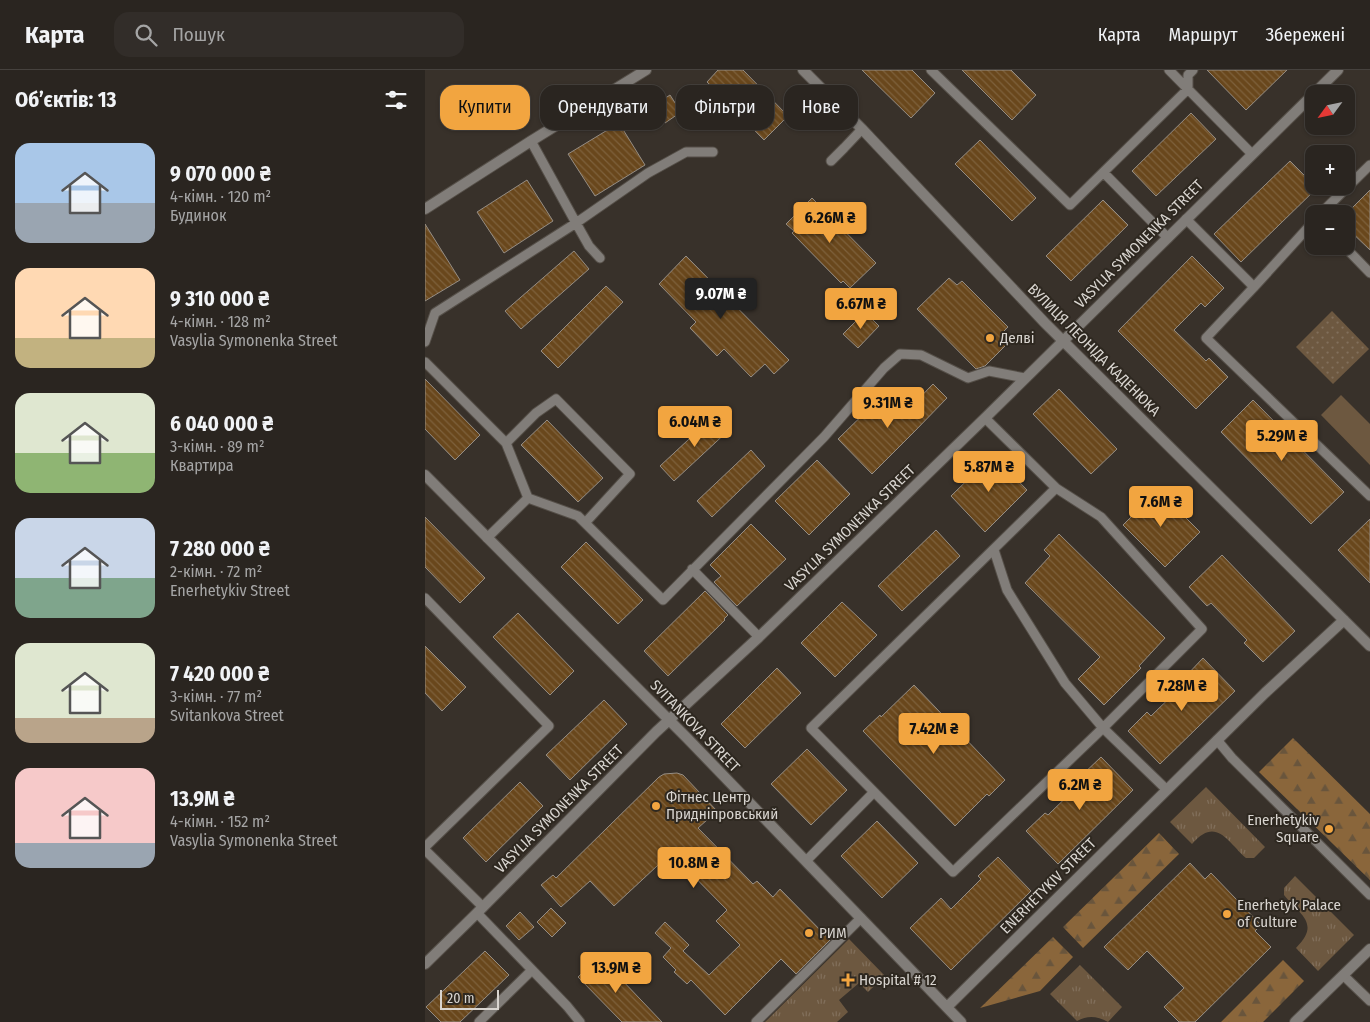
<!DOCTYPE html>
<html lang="uk">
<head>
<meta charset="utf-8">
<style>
  body { margin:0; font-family:"Fira Sans Condensed",sans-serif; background:#322d29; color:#f1f3f6; height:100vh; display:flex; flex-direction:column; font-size:19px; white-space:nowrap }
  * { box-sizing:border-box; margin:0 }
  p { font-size:16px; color:#a5a5a5 }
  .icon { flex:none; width:28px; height:28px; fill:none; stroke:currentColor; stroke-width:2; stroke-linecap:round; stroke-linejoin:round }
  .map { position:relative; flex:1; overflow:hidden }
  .sheet { display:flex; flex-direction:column; background:#2a2520; width:425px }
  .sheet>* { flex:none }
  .banner { position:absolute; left:15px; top:15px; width:475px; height:45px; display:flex; gap:10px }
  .needle { width:32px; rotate:237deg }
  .tools { position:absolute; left:880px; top:15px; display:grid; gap:10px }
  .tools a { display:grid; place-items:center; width:50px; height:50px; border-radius:10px; background:#2a2520; box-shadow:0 1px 4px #0004,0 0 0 1px #46423e; font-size:25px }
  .scale { position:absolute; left:15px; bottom:12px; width:59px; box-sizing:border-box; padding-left:5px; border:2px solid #d9d5d0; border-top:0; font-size:14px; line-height:18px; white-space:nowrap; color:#d9d5d0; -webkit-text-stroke:4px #2e2820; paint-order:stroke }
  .price { position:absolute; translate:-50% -42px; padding:0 11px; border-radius:5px; background:#f2a540; color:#111; font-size:16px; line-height:32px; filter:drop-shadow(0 1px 2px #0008) }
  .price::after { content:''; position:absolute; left:50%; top:30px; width:15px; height:11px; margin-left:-8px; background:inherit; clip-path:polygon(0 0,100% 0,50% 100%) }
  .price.current { background:#222; color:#fff }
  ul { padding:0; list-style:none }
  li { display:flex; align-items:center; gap:15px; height:125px; padding:0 15px }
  li span { display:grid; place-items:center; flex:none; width:140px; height:100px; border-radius:15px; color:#555 }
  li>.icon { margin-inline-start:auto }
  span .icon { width:60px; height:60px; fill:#fffc; stroke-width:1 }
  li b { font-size:21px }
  h2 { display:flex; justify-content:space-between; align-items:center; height:60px; padding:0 15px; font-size:21px }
  .tag { padding:0 18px; border-radius:15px; background:#2a2520; box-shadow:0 1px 4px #0004,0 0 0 1px #46423e; font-size:18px; line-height:45px }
  .tag.current { background:#f2a540; color:#111 }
  header { display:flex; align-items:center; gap:30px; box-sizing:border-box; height:70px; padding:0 25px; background:#2a2520; border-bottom:1px solid #46423e }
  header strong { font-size:24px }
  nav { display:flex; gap:28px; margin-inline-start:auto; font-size:18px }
  .search { width:350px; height:45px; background:#322d29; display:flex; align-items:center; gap:12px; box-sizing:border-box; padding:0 18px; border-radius:15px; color:#a5a5a5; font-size:19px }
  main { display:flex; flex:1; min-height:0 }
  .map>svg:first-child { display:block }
</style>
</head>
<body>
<header>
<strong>Карта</strong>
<div class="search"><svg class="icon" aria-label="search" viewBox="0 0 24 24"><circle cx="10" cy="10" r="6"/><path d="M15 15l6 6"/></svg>Пошук</div>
<nav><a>Карта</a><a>Маршрут</a><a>Збережені</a></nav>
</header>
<main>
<section class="sheet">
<h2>Об’єктів: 13<svg class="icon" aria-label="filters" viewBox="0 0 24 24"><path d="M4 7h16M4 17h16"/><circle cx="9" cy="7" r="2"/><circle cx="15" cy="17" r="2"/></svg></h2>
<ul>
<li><span style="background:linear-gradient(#a9c7e8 60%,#9aa5b1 0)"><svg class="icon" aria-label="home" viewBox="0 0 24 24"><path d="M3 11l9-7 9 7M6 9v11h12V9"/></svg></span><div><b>9 070 000 ₴</b><p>4-кімн. · 120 m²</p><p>Будинок</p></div></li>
<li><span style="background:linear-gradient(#ffd9b3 70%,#c2b280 0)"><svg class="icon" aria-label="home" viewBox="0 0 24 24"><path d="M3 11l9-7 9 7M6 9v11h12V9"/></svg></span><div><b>9 310 000 ₴</b><p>4-кімн. · 128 m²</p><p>Vasylia Symonenka Street</p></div></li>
<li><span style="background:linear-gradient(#dfe7d0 60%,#8fb573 0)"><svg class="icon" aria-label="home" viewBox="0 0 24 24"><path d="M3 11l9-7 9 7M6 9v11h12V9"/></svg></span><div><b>6 040 000 ₴</b><p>3-кімн. · 89 m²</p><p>Квартира</p></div></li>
<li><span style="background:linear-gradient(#c9d6e8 60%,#7fa58c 0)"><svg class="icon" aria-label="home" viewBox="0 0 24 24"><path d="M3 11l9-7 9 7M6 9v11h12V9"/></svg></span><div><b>7 280 000 ₴</b><p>2-кімн. · 72 m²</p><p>Enerhetykiv Street</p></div></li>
<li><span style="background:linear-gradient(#dfe7d0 75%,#b9a48a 0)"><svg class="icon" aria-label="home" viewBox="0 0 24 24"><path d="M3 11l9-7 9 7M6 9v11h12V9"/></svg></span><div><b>7 420 000 ₴</b><p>3-кімн. · 77 m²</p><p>Svitankova Street</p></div></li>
<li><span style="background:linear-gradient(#f6c9c9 75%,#9aa5b1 0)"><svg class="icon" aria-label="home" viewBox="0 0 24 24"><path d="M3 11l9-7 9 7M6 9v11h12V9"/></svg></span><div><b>13.9M ₴</b><p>4-кімн. · 152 m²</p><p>Vasylia Symonenka Street</p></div></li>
</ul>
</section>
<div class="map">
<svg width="945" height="952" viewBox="0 0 945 952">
  <defs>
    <pattern id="grass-tufts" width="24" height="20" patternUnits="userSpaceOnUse" patternTransform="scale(1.25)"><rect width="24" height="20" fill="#6d5840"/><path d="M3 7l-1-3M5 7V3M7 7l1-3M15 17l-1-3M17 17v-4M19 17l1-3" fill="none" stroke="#816f5b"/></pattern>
    <pattern id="forest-firs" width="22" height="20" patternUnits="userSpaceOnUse" patternTransform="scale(1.25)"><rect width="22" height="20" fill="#8a663b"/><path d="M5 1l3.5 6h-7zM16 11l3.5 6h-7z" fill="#69553c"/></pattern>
    <pattern id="park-dots" width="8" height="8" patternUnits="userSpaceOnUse" patternTransform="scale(1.25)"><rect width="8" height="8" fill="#6d5840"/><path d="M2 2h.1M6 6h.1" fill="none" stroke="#816f5b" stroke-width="1.8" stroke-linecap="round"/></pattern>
    <pattern id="building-back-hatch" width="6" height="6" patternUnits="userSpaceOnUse" patternTransform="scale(1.25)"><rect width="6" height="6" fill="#69471c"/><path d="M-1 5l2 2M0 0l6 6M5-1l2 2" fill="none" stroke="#7e613c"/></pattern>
  </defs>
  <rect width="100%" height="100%" fill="#38312a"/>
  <!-- grass -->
  <path fill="url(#grass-tufts)" d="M781,717l59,60 -11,11h-8c-19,-17 -30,-42 -54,-14l-22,-22z
    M870,806l59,59 -36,36 -22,-23c25,-25 4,-33 -12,-53v-7z
    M424,869l36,37 -17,16 -9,-9 -20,17 9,12 -11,10h-72z
    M655,895l42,42 -14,15c-11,-6 -20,-7 -31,-1l-27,-27z"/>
  <!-- forest -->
  <path fill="url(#forest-firs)" d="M868,668l77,76v66l-111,-108z
    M734,763l20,21 -96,94 -20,-21z
    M628,867l20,20 -33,34 -60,17z
    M858,890l21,21 -41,41h-42z"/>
  <!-- park -->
  <path fill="url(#park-dots)" d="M907,241l37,38 -36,35 -37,-37z"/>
  <!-- pitch -->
  <path fill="#6d5840" d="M916,325l29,29v41l-49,-50z"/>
  <!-- building -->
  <path fill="url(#building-back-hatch)" stroke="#958d84" d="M293,0h25l45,46 -24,24 -57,-58z
    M437,0h50l23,23 -24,25z
    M537,0h49l25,25 -24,25z
    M782,0h80l-41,40z
    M245,25l11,17 -16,11 -12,-17z
    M766,43l25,26 -60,57 -24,-25z
    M194,53l26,42 -50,31 -27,-42z
    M555,70l56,58 -24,23 -57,-57z
    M865,91l27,27 -76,74 -27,-28z
    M102,110l26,41 -49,32 -27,-41z
    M945,120v60l-24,-23v-13z
    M387,128l64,65 -26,25 -7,-7 -2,2 -49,-50 2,-2 -8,-7z
    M678,130l25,25 -57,56 -25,-25z
    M0,154l35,56 -35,21z
    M149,181l15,18 -68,60 -16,-18z
    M261,186l103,104 -15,14 -9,-10 -14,13 -27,-28 -7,7 -27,-28 6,-6 -37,-38z
    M767,186l32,32 -19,19 -4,-4 -27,27 32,31 3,-3 19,19 -32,32 -78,-78z
    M524,208l8,7 5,-4 46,46 -5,5 8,8 -26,26 -9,3 -59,-60z
    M181,216l17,16 -65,66 -17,-17z
    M440,242l14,14 -21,22 -15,-14z
    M0,309l55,56 -25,25 -30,-31z
    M508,314l14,14 -33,34 -42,42 -34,-35 42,-41 20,20z
    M634,319l58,60 -26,25 -58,-60z
    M828,330l91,92 -33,32 -90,-92z
    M291,344l14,15 -56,52 -14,-15z
    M122,350l56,58 -25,24 -57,-57z
    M326,380l14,16 -53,51 -15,-16z
    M568,385l34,35 -42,42 -34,-36z
    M392,390l33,34 -41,41 -34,-34z
    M733,420l42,42 -35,35 -42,-42z
    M0,447l60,61 -25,25 -35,-36z
    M945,449v64l-32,-33z
    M326,454l35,35 -49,47 -23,-24 7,-6 -11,-11z
    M511,460l24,26 -58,55 -24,-25z
    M634,464l106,104 -26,28 2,2 -37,37 -26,-26 22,-22 -75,-74 25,-27 -6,-6z
    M161,472l57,58 -25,24 -57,-57z
    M797,485l73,76 -32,31 -19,-19 3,-3 -36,-37 -4,3 -18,-19z
    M280,521l23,24 -4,4 1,1 -57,56 -24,-25z
    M417,532l35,33 -42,42 -34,-34z
    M93,543l56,58 -24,24 -57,-58z
    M0,576l41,41 -24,24 -17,-18z
    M778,588l32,33 -75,73 -32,-33 19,-19 4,4 37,-36 -3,-3z
    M352,598l24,25 -56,55 -24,-24z
    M489,615l91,95 -16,16 -2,-2 -32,32 -92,-95 17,-16 1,2z
    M179,630l23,24 -57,56 -24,-25z
    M382,679l40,41 -36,35 -40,-41z
    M676,687l32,33 -75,74 -32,-33 19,-18 3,2 36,-35 -4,-3z
    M252,703l6,2 34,36 -19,17 55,56 4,-3 16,16 7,-8 50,51 -34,34 -15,-15 -56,56 -34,-35 -4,4 -13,-12 2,-2 -13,-13 8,-9 -16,-15 10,-11 24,23 -6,6 26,24 31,-30 -24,-24 11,-11 -56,-57 -57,53 -24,-25 -29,26 -20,-22 12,-10 3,3 103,-101 5,-3z
    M95,712l23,24 -57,56 -23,-24z
    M452,751l41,42 -36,35 -41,-42z
    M573,787l33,34 -80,79 -41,-42 31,-30 10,11 30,-30 -3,-3z
    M765,793l15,16 6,-6 50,52 -6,6 16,16 -76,75h-16l-15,-15 20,-19 -37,-37 -19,19 -24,-23z
    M126,838l15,15 -14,14 -15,-15z
    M95,842l14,15 -15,13 -13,-14z
    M60,881l24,24 -49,47h-19l-15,-15z
    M174,886l63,66h-40l-44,-45z"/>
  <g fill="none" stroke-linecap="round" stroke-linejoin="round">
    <defs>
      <path id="service" d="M506,0l139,135 118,-116v-14l5,-5
        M744,0l83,84
        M106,71l45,82 13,23 11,12
        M406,91l13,-13 18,-19
        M679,103l64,65
        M895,144l50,-49
        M761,149l68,68 60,-66
        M919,176l26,27
        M829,217l-48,51 164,158
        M0,272l10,-29 141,-90 72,-50 38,-21h27
        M0,292l81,81 22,55 50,18 85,84 161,-163 60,-69 16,-14 21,1 47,23 21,-7 36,7
        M560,348l71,70
        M81,373l30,-30 20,-14 74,75 -45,49
        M631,418l45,29 101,112 -99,99 -150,144 -142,-144z
        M62,468l41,-40
        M569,480l13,40 58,93 38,45 64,62
        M267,499l67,68
        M0,528l124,128 -124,121
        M792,670l15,18 138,137
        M0,780l58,57
        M381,791l68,-69
        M52,843l90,93 13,16
        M918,905l27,26
        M54,952l53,-52
        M331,952l105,-104"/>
      <path id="minor" d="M378,0l59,59 183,194 325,323
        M0,139l106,-68 115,-71
        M0,405l262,263 274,284
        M0,894l52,-51 179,-181 103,-95 226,-219 353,-348
        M522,937l318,-314 79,-73
        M870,952l75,-73"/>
    </defs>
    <!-- service casing -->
    <use href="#service" stroke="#554f48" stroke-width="11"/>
    <!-- minor casing -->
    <use href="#minor" stroke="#554f48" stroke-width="12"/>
    <!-- service -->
    <use href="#service" stroke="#817d79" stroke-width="9"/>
    <!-- minor -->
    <use href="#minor" stroke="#817d79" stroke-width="10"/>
  </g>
  <!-- markers -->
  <g fill="#f2a540" stroke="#2e2820" stroke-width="2">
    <circle cx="565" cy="268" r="5"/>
    <circle cx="231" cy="736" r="5"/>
    <circle cx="904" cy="759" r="5"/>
    <circle cx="802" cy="844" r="5"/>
    <circle cx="384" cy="863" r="5"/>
    <path d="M420.5 902.5h5v5h5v5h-5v5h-5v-5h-5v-5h5z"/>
  </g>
  <g text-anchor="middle" stroke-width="4" stroke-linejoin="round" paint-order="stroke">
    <!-- street labels -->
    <g font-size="15" fill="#d9d5d0" stroke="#2e2820">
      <text transform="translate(714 174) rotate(-45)" y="5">VASYLIA SYMONENKA STREET</text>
      <text transform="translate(669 280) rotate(45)" y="5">ВУЛИЦЯ ЛЕОНІДА КАДЕНЮКА</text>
      <text transform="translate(425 458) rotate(-44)" y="5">VASYLIA SYMONENKA STREET</text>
      <text transform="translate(270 656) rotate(46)" y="5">SVITANKOVA STREET</text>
      <text transform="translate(134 739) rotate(-45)" y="5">VASYLIA SYMONENKA STREET</text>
      <text transform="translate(623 816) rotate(-45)" y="5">ENERHETYKIV STREET</text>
    </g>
    <!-- poi labels -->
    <g font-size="15" fill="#d9d5d0" stroke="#2e2820" text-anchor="start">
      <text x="575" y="273">Делві</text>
      <text x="241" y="732">Фітнес Центр<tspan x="241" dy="17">Придніпровський</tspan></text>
      <text x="894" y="755" text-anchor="end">Enerhetykiv<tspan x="894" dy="17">Square</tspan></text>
      <text x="812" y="840">Enerhetyk Palace<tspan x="812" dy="17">of Culture</tspan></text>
      <text x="394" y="868">РИМ</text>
      <text x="434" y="915">Hospital # 12</text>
    </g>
  </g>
</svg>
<div class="tools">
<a><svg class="needle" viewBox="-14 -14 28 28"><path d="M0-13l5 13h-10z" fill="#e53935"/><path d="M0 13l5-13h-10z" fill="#a5a5a5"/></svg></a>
<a>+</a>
<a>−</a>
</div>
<div class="scale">20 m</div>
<b class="price" style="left:405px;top:174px">6.26M ₴</b>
<b class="price current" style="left:296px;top:250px">9.07M ₴</b>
<b class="price" style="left:436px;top:260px">6.67M ₴</b>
<b class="price" style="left:463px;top:359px">9.31M ₴</b>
<b class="price" style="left:270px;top:378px">6.04M ₴</b>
<b class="price" style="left:857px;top:392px">5.29M ₴</b>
<b class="price" style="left:564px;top:423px">5.87M ₴</b>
<b class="price" style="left:736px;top:458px">7.6M ₴</b>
<b class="price" style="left:757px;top:642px">7.28M ₴</b>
<b class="price" style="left:509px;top:685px">7.42M ₴</b>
<b class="price" style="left:655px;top:741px">6.2M ₴</b>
<b class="price" style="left:269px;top:819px">10.8M ₴</b>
<b class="price" style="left:191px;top:924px">13.9M ₴</b>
<div class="banner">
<a class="tag current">Купити</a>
<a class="tag">Орендувати</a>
<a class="tag">Фільтри</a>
<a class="tag">Нове</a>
</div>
</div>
</main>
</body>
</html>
